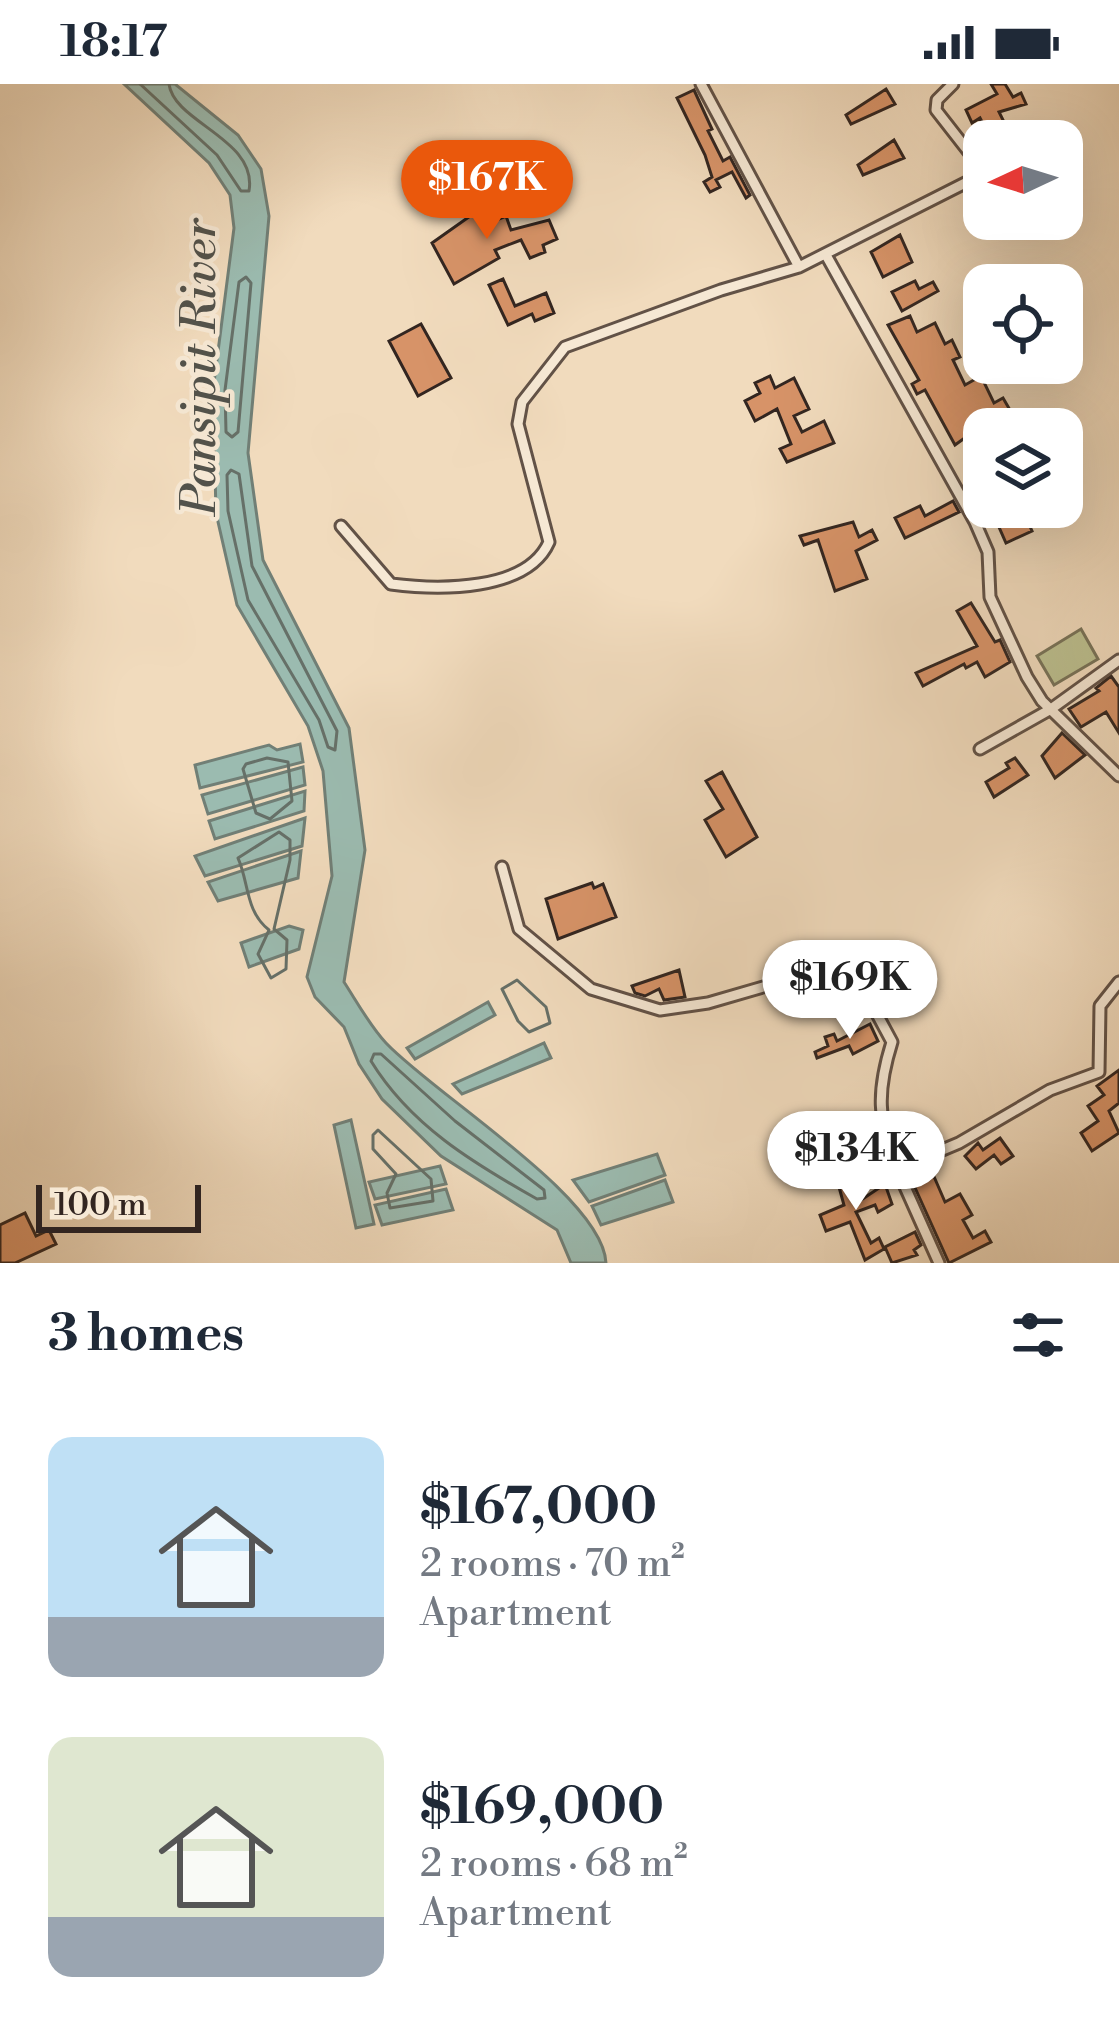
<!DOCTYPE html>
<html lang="en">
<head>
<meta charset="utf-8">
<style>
  body { margin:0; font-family:"Libre Bodoni",serif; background:#f2f2f3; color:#1f2937; height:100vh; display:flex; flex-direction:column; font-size:45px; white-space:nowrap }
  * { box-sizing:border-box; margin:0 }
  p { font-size:39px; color:#747a83 }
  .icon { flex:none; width:66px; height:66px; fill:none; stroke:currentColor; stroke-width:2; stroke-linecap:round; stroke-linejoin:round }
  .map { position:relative; height:1179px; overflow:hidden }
  .details { display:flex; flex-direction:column; background:#fff; flex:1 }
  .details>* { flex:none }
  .needle { width:78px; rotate:266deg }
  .buttons { position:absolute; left:963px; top:36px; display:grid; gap:24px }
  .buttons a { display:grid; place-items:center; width:120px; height:120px; border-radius:24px; background:#fff; box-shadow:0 12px 48px #0002; font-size:60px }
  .scale { position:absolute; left:36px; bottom:30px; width:165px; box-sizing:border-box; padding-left:12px; border:6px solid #322520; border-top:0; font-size:33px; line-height:42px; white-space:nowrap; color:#322520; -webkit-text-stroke:9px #f6e8d4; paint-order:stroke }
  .price { position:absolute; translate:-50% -102px; padding:0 27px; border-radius:42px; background:#fff; color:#222; font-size:39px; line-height:78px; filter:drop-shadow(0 3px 6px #0008) }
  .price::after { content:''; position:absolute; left:50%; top:72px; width:36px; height:27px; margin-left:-18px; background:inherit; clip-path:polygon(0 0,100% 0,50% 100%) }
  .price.current { background:#ea580c; color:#fff }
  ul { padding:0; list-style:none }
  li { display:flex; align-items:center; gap:36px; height:300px; padding:0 48px }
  li span { display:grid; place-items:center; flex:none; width:336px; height:240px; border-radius:24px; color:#555 }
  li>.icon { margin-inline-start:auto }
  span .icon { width:144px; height:144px; fill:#fffc; stroke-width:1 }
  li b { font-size:51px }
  h2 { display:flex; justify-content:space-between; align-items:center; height:144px; padding:0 48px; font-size:51px }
  .status { display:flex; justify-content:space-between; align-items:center; height:84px; padding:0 60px; background:#fff; direction:ltr }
  .status svg { height:33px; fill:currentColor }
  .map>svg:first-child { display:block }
</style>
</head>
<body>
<div class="status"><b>18:17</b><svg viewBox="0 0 49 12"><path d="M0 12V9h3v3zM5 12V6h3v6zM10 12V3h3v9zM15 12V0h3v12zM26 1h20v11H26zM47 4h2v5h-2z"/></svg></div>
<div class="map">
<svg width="1119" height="1179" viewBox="0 0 1119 1179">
  <rect width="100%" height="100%" fill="#f1dbbd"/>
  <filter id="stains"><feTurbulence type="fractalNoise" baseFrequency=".00167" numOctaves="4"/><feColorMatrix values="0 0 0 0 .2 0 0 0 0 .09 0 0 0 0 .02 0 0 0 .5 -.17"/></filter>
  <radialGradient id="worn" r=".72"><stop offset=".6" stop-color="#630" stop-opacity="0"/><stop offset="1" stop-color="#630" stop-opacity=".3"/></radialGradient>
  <!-- green -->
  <path fill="#bcc090" stroke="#777258" stroke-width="3" d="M1081,545l17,30 -44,26 -17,-29z"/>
  <!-- water -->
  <path fill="#9bbbb0" stroke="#717f76" stroke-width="3" d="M124,0h51l63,51 23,34 8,47 -21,237 15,107 86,168 16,122 -21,132c13,20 26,44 42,61 49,52 217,154 220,220h-35l-14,-33 -116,-74 -59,-57 -23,-35 -15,-37 -29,-30 -8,-20 25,-101 -9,-105 -15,-45 -71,-121 -21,-92 -3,-123 21,-162 -4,-33 -21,-32z
    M300,660l3,18 -103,26 -5,-23 74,-20 8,5z
    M303,683l2,18 -97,29 -6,-19z
    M305,707l-1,20 -89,28 -6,-18z
    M305,734l-3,28 -97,30 -10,-20z
    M301,767l-3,27 -80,23 -10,-19z
    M289,842l14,4 -4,19 -50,18 -8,-24z
    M488,918l7,13 -80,44 -8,-11z
    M544,959l7,15 -89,36 -9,-10z
    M351,1036l23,104 -18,4 -22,-103z
    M657,1070l8,21 -76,27 -16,-22z
    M440,1082l6,18 -71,15 -6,-17z
    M665,1096l8,22 -72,23 -9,-19z
    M446,1105l7,21 -71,15 -7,-20z"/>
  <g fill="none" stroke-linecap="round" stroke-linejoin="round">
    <!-- shore -->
    <path stroke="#667068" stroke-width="3" d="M140,0l77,71 24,36h8c9,-52 -75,-68 -80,-107
      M246,193l5,6 -13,149 -6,5 -6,-5 -1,-42 14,-108z
      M231,386l8,4 13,92 85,165 -2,19 -7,-3 -9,-27 -71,-120 -20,-89 -1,-36z
      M267,674l21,4 4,39 -22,18 -14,-6 -13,-44 3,-5z
      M279,748l11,8v20l-16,69 13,11 -1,29 -15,9 -13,-24 11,-24c-24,-19 -20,-48 -31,-72z
      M517,896l29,27 4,16 -21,9 -11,-11 -16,-32z
      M381,970l74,67 89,69 1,8 -8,1c-64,-36 -127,-74 -166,-138l3,-7z
      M378,1046l53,49 2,22 -43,7 -3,-15 9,-19 -23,-25v-14z"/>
  </g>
  <!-- building -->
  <path fill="#d79368" stroke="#322520" stroke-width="3" d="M991,0h14l8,13 8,-4 5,11 -27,8 9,18 -17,9 -11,-21 -8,5 -6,-13 31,-16z
    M886,5l9,15 -44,20 -5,-9z
    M694,6l18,39 -4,2 15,30 7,-4 20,38 -4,3 -14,-26 -16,8 4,7 -10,5 -6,-10 8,-5 -7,-22 -28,-57z
    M894,56l10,18 -41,17 -5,-10z
    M521,89l10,19 -20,11 -6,-12 -23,12 -4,-8z
    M490,118l9,17 7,-3 5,14 38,-10 8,19 -14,6 2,7 -15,6 -9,-18 -26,10 4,8 -45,26 -22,-41z
    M900,151l12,27 -29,15 -12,-25z
    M503,195l12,27 31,-13 8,20 -19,8 -3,-7 -24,11 -19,-40z
    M915,197l4,8 14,-7 5,9 -36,20 -10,-19z
    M910,232l7,16 18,-9 10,21 7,-4 8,17 -7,3 12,25 16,-9 13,27 9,-5 18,31h-20l-3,-6 -11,6 -3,-5 -29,21 -30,-55 -8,4 -5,-10 7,-4 -31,-55z
    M421,240l30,54 -33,18 -29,-55z
    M770,292l5,12 19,-10 15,31 -15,7 8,16 22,-11 10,22 -47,19 -7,-13 11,-5 -14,-35 -22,12 -10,-20 15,-8 -5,-10z
    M953,417l6,11 -54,26 -10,-20 25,-12 5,10z
    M1021,423l11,24 -26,12 -11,-25z
    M853,438l6,15 13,-7 5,10 -21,11 11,28 -32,12 -17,-51 -14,5 -4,-9z
    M971,519l24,39 5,-2 10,22 -25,15 -8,-15 -11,6 -2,-4 -41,22 -7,-13 61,-27 -20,-35z
    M1111,592l8,11v46l-13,-21 -25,15 -12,-18 30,-18 -3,-3z
    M1062,649l23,22 -30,23 -13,-22z
    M1015,674l13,17 -34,22 -8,-15 23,-14 -3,-5z
    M722,688l35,65 -31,20 -21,-37 18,-11 -17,-28z
    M592,799l2,5 9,-4 13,33 -58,22 -12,-40z
    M910,884l16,35 -18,8 -16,-35z
    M679,886l6,27 -21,3 -5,-11 -14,7 -10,-3 -3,-7z
    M870,940l8,17 -25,13 -4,-8 -32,12 -2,-6 13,-6 -3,-9 9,-3 3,7z
    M1119,986v33l-10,8 10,22 -27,18 -11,-18 17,-12 -10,-15 16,-11 -7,-9z
    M1000,1054l13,18 -12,8 -7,-9 -18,14 -11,-13 13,-13 5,7z
    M841,1082l17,36 27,-18 7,20 -14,8 -3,-7 -19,7 15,31 8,-5 5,11 -19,11 -15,-38 -24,9 -6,-16 24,-10 -10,-36z
    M932,1088l13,30 15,-8 12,21 -9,5 10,18 12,-7 6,11 -42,21 -37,-82z
    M25,1129l11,23 13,-6 7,14 -41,19h-15v-38z
    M915,1148l6,13 -7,5 3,5 -25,8 -7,-16z"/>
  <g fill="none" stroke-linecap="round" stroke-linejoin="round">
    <defs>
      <path id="street" d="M701,0l98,183
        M826,171l149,267 13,30 2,45 37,80 15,24 77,75
        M341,442l50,58c47,6 136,8 158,-42l-31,-118 4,-22 43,-55 156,-57 78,-23 176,-89v-18l-39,-50 1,-10 16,-16
        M980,665l71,-40 68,-49
        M502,783l17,62 72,60 69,21 48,-7 141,-41 43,80c-16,51 -14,77 5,127
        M939,1179l-42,-94 62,-26 91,-53 49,-18 1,-66 19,-24"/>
    </defs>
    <!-- street casing -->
    <use href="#street" stroke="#625247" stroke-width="15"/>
    <!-- street -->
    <use href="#street" stroke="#f6e8d4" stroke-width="9"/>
  </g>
  <g text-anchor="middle" stroke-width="9" stroke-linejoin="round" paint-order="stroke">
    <!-- water labels -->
    <g font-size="48" font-style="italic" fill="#52524b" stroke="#f6e8d4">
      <text transform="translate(198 283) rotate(-90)" y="17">Pansipit River</text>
    </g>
  </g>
  <rect width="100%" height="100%" filter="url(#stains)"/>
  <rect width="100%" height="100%" fill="url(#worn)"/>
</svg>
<div class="buttons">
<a><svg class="needle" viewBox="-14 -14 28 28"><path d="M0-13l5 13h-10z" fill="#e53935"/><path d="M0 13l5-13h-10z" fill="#747a83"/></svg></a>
<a><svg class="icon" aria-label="locate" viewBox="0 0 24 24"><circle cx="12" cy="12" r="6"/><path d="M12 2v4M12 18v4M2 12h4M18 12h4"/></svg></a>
<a><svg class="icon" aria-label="layers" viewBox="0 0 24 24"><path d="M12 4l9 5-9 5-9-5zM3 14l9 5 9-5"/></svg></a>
</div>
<div class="scale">100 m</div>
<b class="price current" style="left:487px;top:158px">$167K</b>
<b class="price" style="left:850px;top:958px">$169K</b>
<b class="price" style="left:856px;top:1129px">$134K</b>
</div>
<section class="details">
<h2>3 homes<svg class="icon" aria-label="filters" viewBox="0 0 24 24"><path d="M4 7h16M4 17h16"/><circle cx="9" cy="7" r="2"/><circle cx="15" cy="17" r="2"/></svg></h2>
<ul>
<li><span style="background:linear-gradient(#bfe0f5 75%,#9aa5b1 0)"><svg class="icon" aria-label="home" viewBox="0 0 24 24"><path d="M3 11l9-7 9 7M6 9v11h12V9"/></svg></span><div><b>$167,000</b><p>2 rooms · 70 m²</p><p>Apartment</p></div></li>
<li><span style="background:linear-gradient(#dfe7d0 75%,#9aa5b1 0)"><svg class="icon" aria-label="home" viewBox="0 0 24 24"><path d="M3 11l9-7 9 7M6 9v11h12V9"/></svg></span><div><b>$169,000</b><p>2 rooms · 68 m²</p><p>Apartment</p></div></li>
</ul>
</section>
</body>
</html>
